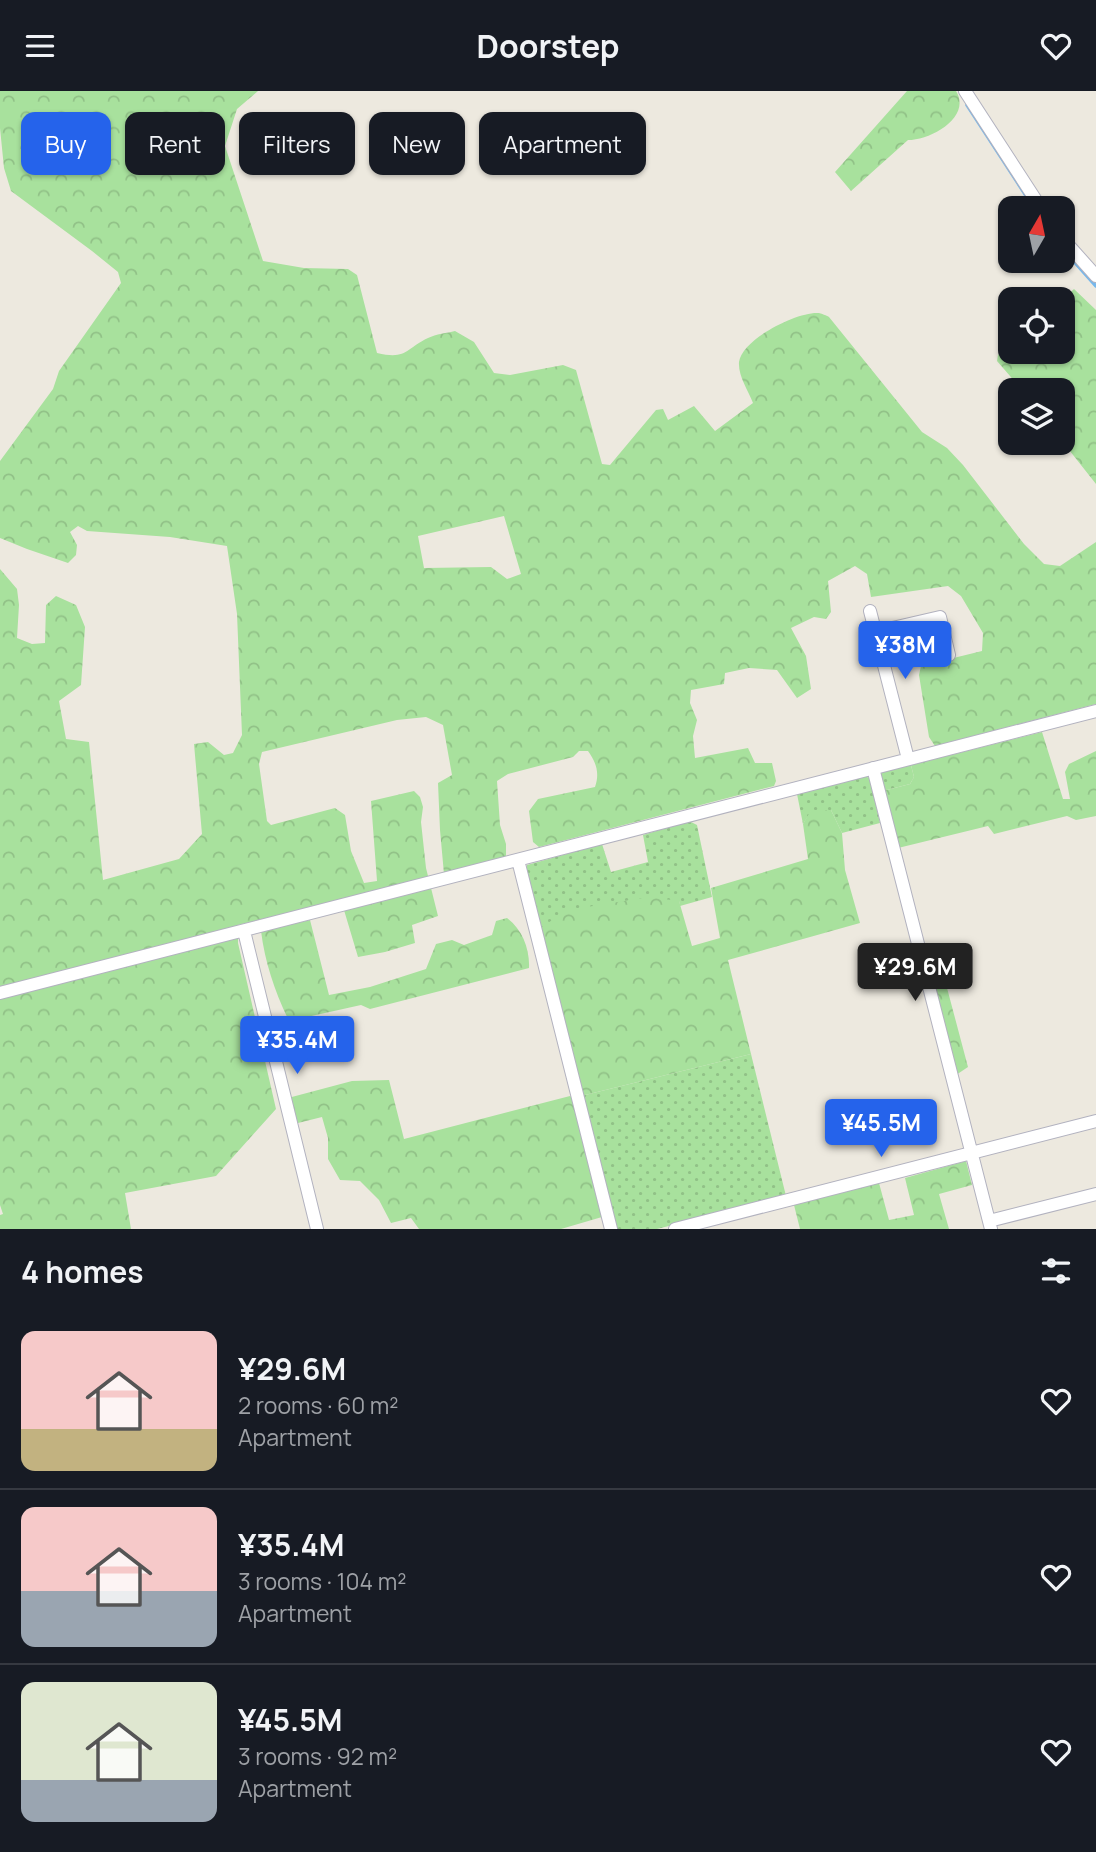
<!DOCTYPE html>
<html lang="en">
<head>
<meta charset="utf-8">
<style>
  body { margin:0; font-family:Manrope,sans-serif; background:#242831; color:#f1f3f6; height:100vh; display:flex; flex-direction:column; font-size:26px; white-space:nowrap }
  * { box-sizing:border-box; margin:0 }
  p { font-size:23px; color:#9ea1a6 }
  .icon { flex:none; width:38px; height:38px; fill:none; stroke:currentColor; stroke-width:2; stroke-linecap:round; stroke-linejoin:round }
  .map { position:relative; height:1138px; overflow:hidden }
  .sheet { display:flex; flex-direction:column; background:#171b24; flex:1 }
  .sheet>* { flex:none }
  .banner { position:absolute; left:21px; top:21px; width:700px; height:63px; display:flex; gap:14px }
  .needle { width:46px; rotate:9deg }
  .fabs { position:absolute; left:998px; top:105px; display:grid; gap:14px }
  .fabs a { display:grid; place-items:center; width:77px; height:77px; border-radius:14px; background:#171b24; box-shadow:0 2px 5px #0004; font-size:35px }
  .price { position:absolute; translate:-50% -60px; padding:0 16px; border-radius:7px; background:#2563eb; color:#fff; font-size:23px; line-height:46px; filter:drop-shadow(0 2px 4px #0008) }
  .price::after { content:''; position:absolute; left:50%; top:42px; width:21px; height:16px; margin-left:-10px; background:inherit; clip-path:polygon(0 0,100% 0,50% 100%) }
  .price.selected { background:#222; color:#fff }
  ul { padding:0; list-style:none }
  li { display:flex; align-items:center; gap:21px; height:175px; padding:0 21px }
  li+li { border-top:2px solid #363941 }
  li span { display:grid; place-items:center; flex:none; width:196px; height:140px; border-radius:14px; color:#555 }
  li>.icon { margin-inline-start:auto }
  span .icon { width:84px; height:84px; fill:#fffc; stroke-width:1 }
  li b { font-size:30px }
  h2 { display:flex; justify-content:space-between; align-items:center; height:84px; padding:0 21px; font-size:30px }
  .pill { padding:0 24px; border-radius:14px; background:#171b24; box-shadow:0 2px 5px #0004; font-size:24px; line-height:63px }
  .pill.selected { background:#2563eb; color:#fff }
  header { display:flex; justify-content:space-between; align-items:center; height:91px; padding:0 21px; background:#171b24; font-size:32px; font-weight:700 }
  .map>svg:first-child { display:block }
</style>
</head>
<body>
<header><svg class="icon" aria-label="menu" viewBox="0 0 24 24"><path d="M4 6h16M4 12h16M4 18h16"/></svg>Doorstep<svg class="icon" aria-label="heart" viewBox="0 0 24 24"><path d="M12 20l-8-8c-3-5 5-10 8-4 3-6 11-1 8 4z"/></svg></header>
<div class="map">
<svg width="1096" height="1138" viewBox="0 0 1096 1138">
  <defs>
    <pattern id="grass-dots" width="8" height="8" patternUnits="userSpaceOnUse" patternTransform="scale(1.75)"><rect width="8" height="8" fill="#a8e19d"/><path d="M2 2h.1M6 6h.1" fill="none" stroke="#91c187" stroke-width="1.8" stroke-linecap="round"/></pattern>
    <pattern id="forest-crowns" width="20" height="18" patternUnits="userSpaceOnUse" patternTransform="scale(1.75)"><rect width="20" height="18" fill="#a8e19d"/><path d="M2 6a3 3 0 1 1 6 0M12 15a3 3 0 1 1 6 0" fill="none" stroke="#91c187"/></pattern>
  </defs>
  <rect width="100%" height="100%" fill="#ede9df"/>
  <!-- grass -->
  <path fill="url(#grass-dots)" d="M911,674l3,12 -4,7 -27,7 -3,-15 2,-4z
    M864,685l6,2 10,45 -38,10 -11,-23h-19l-9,14 -6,-30z
    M689,730l8,4 15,72 -32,9 -1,-5 -139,27 -14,-53 1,-10 75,-21 9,28 37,-10 -5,-27z
    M751,963l35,142 -129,33h-43l-33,-133z"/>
  <!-- forest -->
  <path fill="url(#forest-crowns)" fill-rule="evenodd" d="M0,0h258l-21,18 -12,37 38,115 41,7 44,1 9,6 20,78c30,7 28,-4 51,-15 8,-4 19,-5 27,-7l19,11 20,31 16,2 53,-10 13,5 26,94 8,1 46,-55 7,-1 5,11 26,-14 21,25 38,-28c-5,-13 -15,-27 -14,-41 3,-23 59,-51 80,-49 1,0 9,3 10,4l93,115 25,16 16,17 61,79 20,20 16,2 36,-24v162l-161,42 -6,-9 -10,-62 2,-9 61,-15 1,-18 -22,-37 -13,-10 -77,11 -4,-23 -12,-8 -27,15 3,31 -5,7 -12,-2 -23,11 15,28 5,33 -14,9 -20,-28 -28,-2 -24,5 -1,11 -33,6 -1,13 7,17 -4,16 2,22 53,-10 7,15h17l4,18 -2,5 -235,61 -6,-5 -4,-31 9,-12 57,-12c5,-14 1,-25 -7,-36h-9l-6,6 -65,17 -11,7 3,44 6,19v13l-62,17 -4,-44 -2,-47 14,-8 -9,-50 -17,-8 -29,3 -135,32 -3,12 8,57 4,4 64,-17 10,7 6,36 13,32 13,-2 -6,-80 43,-10 6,6 3,10 -2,15 5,46 12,48 -26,9 3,18 -30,9 -27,5 -17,-57 -103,25v18l38,166 -60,67 -91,17 6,36h-131v-14l3,-1 -3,-9v-636l17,20 2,16 -2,33 15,6 13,-1 1,-38 10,-9 20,9 9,22 -4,58 -22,16 7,38 23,3 14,138 76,-21 23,-25 -8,-90 14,-2 16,13 9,-2 9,-18 -5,-121 -10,-68 -57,-9 -83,-6 -9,-5 -8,6 7,13 -1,10 -8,8 -41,-14 -27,-11v-77l53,-72 6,-18 62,-88 -3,-11 -26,-21 -81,-60 -7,-23 -4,-40zM504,425l17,58 -14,5 -16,-12 -67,1 -6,-32z
    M907,0h49c16,26 -25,49 -48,49l-57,51 -16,-19z
    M1074,198l22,21v174l-34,-43v-51h-40l-25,-29 1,-6 12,-10v7h52v-52z
    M1042,641l21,67h7l-5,-27 4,-8 27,-13v65l-20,4 -9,-4 -73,18 -6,-8 -90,22 -15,-57 27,-7 4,-7 -3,-12z
    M811,719h20l11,23 3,37 15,53 -132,37 23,94 -170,42 -41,-168 28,-18 81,-13 30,4 13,45 28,-8 -9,-50 97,-29 -5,-35z
    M507,827c15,11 23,31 22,50l-159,41 -9,-4 -72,16c-14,-29 -24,-58 -28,-90l49,-11 19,75 41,-8 56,-18 10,-25 16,-4 12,5 28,-10 4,-14z
    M934,858l4,5 30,113 -12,8 -31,-125z
    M389,989l15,59 166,-43 3,2 29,119 -41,12h-142l-8,-11 -20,5 -12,-23 -19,-19 -20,-1 -12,-21v-21l-6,-21 -24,6 -5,-5 -5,-20 64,-17z
    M966,1070l6,24 -33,9 10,35h-149l-6,-24 85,-22 10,37 25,-5 -9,-37z"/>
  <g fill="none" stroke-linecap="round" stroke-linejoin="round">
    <!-- stream -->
    <path stroke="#76b7eb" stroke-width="3.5" d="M967,14l67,103
      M1062,157l34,38"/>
    <defs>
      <path id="minor" d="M965,0l76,117
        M1062,147l34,38
        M870,520l38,148
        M875,541l65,-15 9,38
        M873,677l118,461
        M518,769l93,369
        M244,840l73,298
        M0,902l1096,-282
        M989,1130l107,-27
        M675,1138l421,-108"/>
    </defs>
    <!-- minor casing -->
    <use href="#minor" stroke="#b2b2bf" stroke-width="14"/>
    <!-- minor -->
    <use href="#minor" stroke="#fff" stroke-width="12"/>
  </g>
</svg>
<div class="fabs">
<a><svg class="needle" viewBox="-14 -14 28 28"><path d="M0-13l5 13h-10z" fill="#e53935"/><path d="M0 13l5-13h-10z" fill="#9ea1a6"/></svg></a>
<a><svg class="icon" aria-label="locate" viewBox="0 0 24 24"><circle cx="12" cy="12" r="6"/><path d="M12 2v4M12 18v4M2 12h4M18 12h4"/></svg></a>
<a><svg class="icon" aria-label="layers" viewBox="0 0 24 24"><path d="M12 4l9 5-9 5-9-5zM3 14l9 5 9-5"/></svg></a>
</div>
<b class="price" style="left:905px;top:590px">¥38M</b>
<b class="price selected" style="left:915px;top:912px">¥29.6M</b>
<b class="price" style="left:297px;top:985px">¥35.4M</b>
<b class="price" style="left:881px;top:1068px">¥45.5M</b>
<div class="banner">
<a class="pill selected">Buy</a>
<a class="pill">Rent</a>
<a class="pill">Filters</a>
<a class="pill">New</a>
<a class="pill">Apartment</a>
</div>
</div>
<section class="sheet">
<h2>4 homes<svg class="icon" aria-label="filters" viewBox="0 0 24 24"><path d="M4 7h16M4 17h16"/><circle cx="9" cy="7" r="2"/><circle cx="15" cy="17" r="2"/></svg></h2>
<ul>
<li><span style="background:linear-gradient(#f6c9c9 70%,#c2b280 0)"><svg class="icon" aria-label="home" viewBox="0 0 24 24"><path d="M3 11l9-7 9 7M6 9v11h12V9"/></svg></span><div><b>¥29.6M</b><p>2 rooms · 60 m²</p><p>Apartment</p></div><svg class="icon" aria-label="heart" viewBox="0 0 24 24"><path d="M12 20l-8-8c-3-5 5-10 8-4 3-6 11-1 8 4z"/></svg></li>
<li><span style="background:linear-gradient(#f6c9c9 60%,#9aa5b1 0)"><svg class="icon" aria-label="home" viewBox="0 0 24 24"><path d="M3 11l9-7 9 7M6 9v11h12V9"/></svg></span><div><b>¥35.4M</b><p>3 rooms · 104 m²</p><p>Apartment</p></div><svg class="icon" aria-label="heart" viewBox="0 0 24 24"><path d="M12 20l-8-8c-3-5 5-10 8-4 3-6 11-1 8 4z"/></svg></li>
<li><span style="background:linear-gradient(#dfe7d0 70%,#9aa5b1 0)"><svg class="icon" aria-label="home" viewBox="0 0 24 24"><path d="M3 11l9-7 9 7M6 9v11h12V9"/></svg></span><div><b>¥45.5M</b><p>3 rooms · 92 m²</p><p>Apartment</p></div><svg class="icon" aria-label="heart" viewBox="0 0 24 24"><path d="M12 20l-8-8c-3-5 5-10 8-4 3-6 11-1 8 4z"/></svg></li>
</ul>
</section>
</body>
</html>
